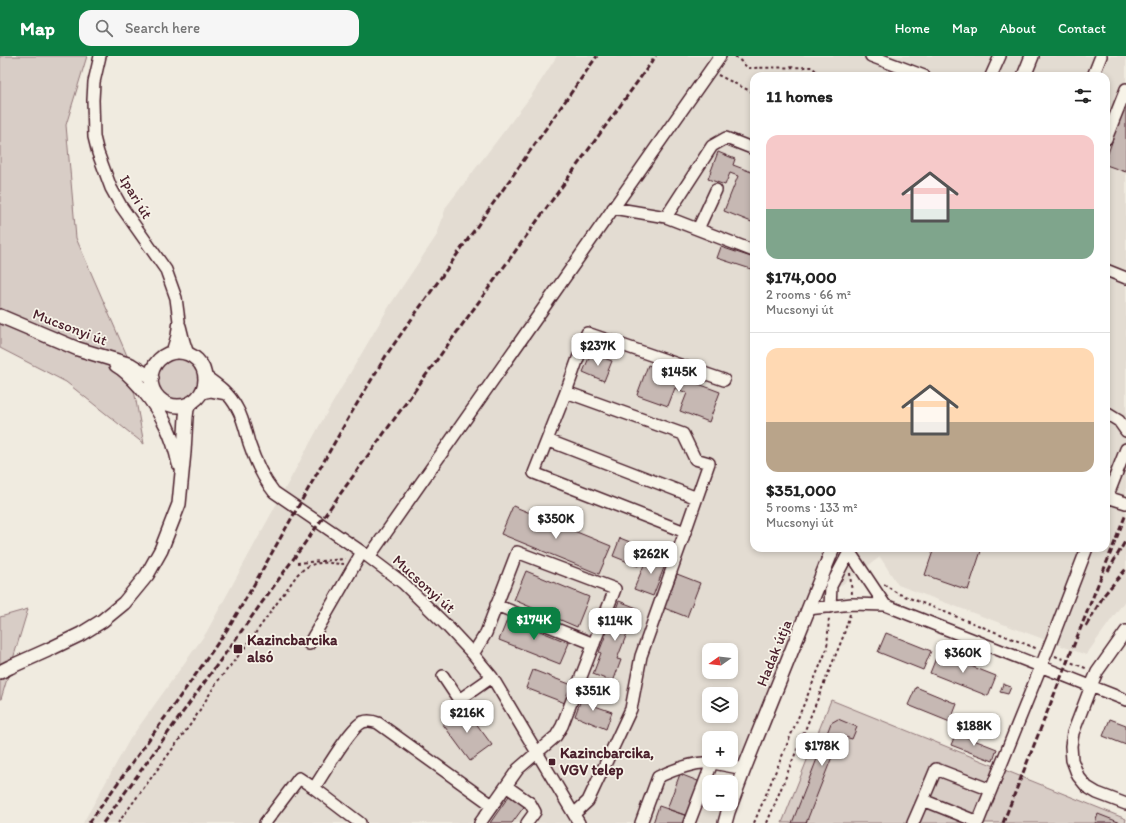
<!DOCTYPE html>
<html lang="en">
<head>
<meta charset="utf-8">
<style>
  body { margin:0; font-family:Itim,sans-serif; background:#f6f6f6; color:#222; height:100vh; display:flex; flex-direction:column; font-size:15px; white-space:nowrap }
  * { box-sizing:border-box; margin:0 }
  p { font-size:13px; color:#767676 }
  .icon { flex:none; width:22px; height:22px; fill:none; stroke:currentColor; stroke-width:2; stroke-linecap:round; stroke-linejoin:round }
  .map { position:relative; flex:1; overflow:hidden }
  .sheet { position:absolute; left:750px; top:16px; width:360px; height:480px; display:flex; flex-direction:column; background:#fff; border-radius:12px; box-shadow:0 2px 6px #0003 }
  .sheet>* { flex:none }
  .needle { width:26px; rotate:256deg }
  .tools { position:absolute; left:702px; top:587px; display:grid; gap:8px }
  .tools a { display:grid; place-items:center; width:36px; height:36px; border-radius:8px; background:#fff; box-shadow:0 2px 6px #0003; font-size:20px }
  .price { position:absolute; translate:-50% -34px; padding:0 9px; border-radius:8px; background:#fff; color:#222; font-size:13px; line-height:26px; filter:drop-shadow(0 1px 2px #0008) }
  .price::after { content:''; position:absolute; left:50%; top:24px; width:12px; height:9px; margin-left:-6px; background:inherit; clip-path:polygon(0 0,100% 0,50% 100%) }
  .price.on { background:#0b8043; color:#fff }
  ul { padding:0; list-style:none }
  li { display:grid; align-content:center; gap:8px; height:212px; padding:0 16px }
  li+li { border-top:1px solid #e0e0e0 }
  li span { display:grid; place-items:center; height:124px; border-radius:12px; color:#555 }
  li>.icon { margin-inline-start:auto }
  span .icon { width:72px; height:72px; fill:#fffc; stroke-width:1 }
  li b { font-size:17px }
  h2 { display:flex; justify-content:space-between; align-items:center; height:48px; padding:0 16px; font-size:17px }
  header { display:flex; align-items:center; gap:24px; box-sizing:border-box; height:56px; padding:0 20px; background:#0b8043; color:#fff }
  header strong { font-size:19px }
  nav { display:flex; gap:22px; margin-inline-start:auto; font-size:14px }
  .search { width:280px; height:36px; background:#f6f6f6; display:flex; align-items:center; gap:10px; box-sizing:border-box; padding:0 14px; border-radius:12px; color:#767676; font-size:15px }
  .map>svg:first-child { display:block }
</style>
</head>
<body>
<header>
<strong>Map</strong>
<div class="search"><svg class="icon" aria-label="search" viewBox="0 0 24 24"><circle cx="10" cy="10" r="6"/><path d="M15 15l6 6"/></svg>Search here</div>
<nav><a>Home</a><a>Map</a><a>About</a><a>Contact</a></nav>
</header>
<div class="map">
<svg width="1126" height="767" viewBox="0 0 1126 767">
  <rect width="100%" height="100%" fill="#f0ebe0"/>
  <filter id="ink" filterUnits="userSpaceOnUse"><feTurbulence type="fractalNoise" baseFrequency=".025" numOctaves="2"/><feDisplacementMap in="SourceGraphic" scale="8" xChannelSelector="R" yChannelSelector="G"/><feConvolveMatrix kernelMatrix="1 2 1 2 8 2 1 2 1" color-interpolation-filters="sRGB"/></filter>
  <g filter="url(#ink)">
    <!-- built -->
    <path fill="#e3dcd2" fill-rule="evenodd" d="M557,0h569v543l-40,56 -188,-70 -18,-28 -72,52 -82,214h-643l47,-84 76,-106 116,-212 68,-116 47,-70 9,-28 85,-111zM754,20h352v472h-352zM709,594h22v22h-22zM709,638h22v22h-22zM709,682h22v22h-22zM709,726h22v22h-22z"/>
    <!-- green -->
    <path fill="#d8cdc6" stroke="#917678" d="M0,0h87l-21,69 10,113 52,120 16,86 -78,-62 -66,-34z
      M153 323a25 25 0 1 1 50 0a25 25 0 1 1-50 0Z
      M28,553l-27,90h-1v-82z
      M831,644l295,119 -1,4h-343z"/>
    <!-- building -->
    <path fill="#c6b8b3" stroke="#4a1f2b" d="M1123,51l3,1v64l-20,-7v-6l7,-20h-2z
      M718,96l17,7 -2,6 21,8v50l-30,-12 14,-35 -8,-3 -5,12 -17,-6z
      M721,191l33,11v12l-37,-12z
      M591,297l21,8 -8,20 -21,-9z
      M648,309l72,27 -11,30 -29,-11 7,-18 -12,-5 -7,18 -31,-11z
      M513,450l98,40 -12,28 -98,-40z
      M620,482l25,10 -7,18 -25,-10z
      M934,492h48l-14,42 -43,-15z
      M649,497l18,7 -14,36 -19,-7z
      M526,515l63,26 -12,30 -63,-27z
      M677,518l23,9 -13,34 -23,-9z
      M619,545l18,7 -20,51 4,1 -8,22 -20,-8 8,-21 -2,-1z
      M508,562l61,25 -9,21 -61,-24z
      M886,577l45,18 -8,19 -45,-18z
      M938,597l58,23 -8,20 -58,-23z
      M533,614l39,15 -7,18 -39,-15z
      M1003,628l8,3 -3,7 -8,-2z
      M916,631l41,17 -7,18 -42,-17z
      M583,638l15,6 -3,6 17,6 -6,17 -31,-13z
      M464,651l28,38 -22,16 -28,-38z
      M838,663l19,8 -5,12 -7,-2 -6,2 -33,84h-14l39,-100z
      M1110,663l16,6v20l-23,-9z
      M956,677l41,16 -4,12 -42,-16z
      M680,718l23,9 -13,34 -23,-8z
      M511,737l15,11 -14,19h-22z
      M659,750l26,9 -2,8h-30z
      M1098,758l23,9h-26z"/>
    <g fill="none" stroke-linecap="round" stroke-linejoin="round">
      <defs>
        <path id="minor" d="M100,0l-6,26 -1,18 1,37 4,16 13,35 10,18 45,64 10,28 3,23 -2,15 -5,16
          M871,0l53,20
          M991,20l9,-20
          M1093,20l8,-20
          M1106,83l20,-50
          M613,152l53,9 88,34
          M666,161l46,-71 14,-8 28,11
          M698,173l18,-39
          M1106,214l20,8
          M180,270l4,16 4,12
          M205,320c13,9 24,17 32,32 6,10 9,24 12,35 6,18 13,34 25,49l88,60 41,31 43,42 27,29 19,23 87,146
          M566,336l117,42 12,25 14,4 -24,69
          M201,337l10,-2 16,3
          M1106,357l13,8 7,10
          M547,384l150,58
          M1107,441l19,6
          M1106,444l20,-51
          M847,492l38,57
          M369,501l351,-501
          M496,549l98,39
          M830,551l1,-21 18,-34
          M808,553l44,-5 33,1 241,95
          M309,588l53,-92
          M473,598l13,-21 31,-81 98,37 -53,137 -6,10 -38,33 -38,54
          M443,620l16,24 33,-23
          M1091,630l-18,47 -2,13 1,14 6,16 9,11 10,6 29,11
          M1091,630l6,-14 29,-41
          M506,730l24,17 5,9 -8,11
          M314,732c9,-13 37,-62 49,-66 5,-2 10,-1 15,1l114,82
          M923,744l13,-31 55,21
          M574,758l14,-13 43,-92 10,-53 44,-124 -151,-59 32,-81 21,-59 137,47
          M265,767l34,-45 15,10 46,35
          M641,767l17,-46c15,-7 38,-16 55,-14 10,2 21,4 31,6
          M689,767l23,-60
          M913,767l10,-23 55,22 74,-183 35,-91"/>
        <path id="major" d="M1024,20l8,-20
          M0,260l78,33 53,16 21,13
          M151 323a27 27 0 1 1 54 0a27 27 0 1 1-54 0Z
          M116,309c11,6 19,16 27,25 19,23 30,45 36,74
          M0,616l10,-5 38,-17 33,-16 21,-13 22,-18 23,-28 14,-25 18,-46 5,-52 2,-35 1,-8 3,-6
          M725,767l3,-11 16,-43 89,-221"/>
      </defs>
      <!-- minor casing -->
      <use href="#minor" stroke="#4a1f2b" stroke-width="14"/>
      <!-- major casing -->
      <use href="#major" stroke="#4a1f2b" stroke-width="16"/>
      <!-- path -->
      <path stroke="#4a1f2b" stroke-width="2" stroke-dasharray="3 3" stroke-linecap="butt" d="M735,0l13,12 64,-1 9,9
        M718,19l36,18
        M297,507l48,-4
        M850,517l2,21
        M884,528l13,9 141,56
        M1055,600l33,13
        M118,767l75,-102 24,-39 27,-33 53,-74c16,-16 26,-12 47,-11
        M754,767l73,-174 2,-32
        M767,767l76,-186 7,-23"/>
      <!-- minor -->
      <use href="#minor" stroke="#f7f3e8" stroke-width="11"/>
      <!-- major -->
      <use href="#major" stroke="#f7f3e8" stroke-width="13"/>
      <!-- rail -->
      <path stroke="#4a1f2b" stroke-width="3" stroke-dasharray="6 3" stroke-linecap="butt" d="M1108,515l18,-31
        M1086,570l18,-31 22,-26
        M89,767l110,-153 32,-46 21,-36 97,-171 38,-63 210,-298
        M103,767l553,-767
        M1003,767l123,-309"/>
    </g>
  </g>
  <!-- markers -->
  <g fill="#4a1f2b" stroke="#f7f3e8" stroke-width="1.5">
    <rect x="233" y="588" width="10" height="10" rx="2"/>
    <rect x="548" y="702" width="8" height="8" rx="2"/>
  </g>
  <g text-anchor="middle" stroke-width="3.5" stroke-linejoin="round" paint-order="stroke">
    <!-- street labels -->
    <g font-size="15" fill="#4a1f2b" stroke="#f7f3e8">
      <text transform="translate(136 141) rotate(59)" y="5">Ipari út</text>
      <text transform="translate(70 271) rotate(21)" y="5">Mucsonyi út</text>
      <text transform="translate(424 528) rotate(42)" y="5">Mucsonyi út</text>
      <text transform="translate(774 597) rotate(-68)" y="5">Hadak útja</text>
    </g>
    <!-- poi labels -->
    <g font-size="15" font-weight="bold" fill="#4a1f2b" stroke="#f7f3e8" text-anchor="start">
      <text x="247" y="589">Kazincbarcika<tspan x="247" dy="17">alsó</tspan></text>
      <text x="560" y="702">Kazincbarcika,<tspan x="560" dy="17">VGV telep</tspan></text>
    </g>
  </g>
</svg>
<div class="tools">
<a><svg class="needle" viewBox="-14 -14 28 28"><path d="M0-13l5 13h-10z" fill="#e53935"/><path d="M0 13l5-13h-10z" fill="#767676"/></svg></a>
<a><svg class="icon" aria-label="layers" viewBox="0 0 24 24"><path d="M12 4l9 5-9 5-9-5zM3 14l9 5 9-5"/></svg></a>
<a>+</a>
<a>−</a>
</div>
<b class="price" style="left:598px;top:311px">$237K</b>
<b class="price" style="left:679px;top:337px">$145K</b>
<b class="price" style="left:556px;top:484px">$350K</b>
<b class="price" style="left:651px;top:519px">$262K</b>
<b class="price on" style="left:534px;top:585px">$174K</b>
<b class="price" style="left:615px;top:586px">$114K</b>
<b class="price" style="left:963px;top:618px">$360K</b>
<b class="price" style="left:593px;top:656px">$351K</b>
<b class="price" style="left:467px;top:678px">$216K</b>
<b class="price" style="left:974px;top:691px">$188K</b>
<b class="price" style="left:822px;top:711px">$178K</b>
<section class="sheet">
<h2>11 homes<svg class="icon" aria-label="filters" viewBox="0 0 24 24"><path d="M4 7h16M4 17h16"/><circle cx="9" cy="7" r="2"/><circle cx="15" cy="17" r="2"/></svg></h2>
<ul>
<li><span style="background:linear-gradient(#f6c9c9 60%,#7fa58c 0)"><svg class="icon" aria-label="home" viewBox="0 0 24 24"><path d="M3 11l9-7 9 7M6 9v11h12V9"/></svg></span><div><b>$174,000</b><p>2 rooms · 66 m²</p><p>Mucsonyi út</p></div></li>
<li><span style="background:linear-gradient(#ffd9b3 60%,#b9a48a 0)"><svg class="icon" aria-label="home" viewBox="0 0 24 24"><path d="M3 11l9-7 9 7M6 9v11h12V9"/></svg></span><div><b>$351,000</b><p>5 rooms · 133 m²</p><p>Mucsonyi út</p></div></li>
</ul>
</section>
</div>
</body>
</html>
